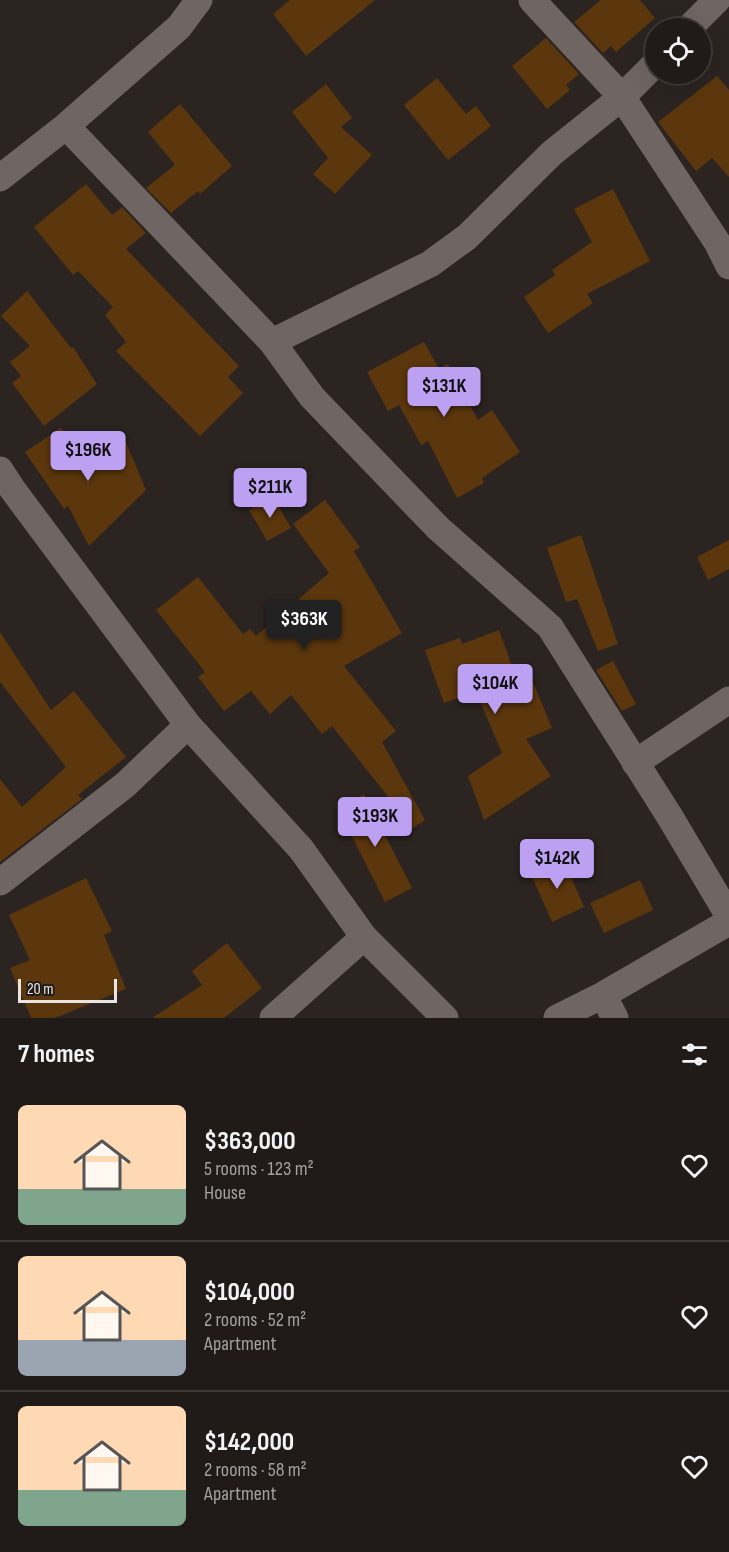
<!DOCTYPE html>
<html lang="en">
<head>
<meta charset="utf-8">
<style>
  body { margin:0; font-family:"Sofia Sans Condensed",sans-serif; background:#282422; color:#f1f3f6; height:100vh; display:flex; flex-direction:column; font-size:22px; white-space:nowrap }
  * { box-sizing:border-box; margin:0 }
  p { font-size:20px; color:#a2a1a2 }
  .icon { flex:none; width:33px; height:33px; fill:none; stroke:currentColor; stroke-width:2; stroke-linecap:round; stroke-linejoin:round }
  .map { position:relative; height:1018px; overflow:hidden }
  .panel { display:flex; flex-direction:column; background:#201b19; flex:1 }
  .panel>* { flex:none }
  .fabs { position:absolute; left:645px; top:18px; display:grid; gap:12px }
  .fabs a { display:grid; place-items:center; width:66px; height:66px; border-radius:50%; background:#201b19; box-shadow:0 6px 24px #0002,0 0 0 2px #3d3938; font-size:30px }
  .scale { position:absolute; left:18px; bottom:15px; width:99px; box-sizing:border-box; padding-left:6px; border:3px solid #eae5e3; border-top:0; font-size:16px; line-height:21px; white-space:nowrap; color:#eae5e3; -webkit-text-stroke:4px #211a17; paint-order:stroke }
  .price { position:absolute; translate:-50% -51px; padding:0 14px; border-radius:6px; background:#bca0f2; color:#111; font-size:20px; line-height:39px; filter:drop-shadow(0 2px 3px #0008) }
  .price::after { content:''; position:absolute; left:50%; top:36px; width:18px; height:14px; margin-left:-9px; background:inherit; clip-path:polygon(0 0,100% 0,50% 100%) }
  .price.on { background:#222; color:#fff }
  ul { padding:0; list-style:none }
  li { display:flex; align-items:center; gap:18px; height:150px; padding:0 18px }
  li+li { border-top:2px solid #3d3938 }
  li span { display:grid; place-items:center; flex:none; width:168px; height:120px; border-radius:9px; color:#555 }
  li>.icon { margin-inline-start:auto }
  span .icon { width:72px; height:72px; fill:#fffc; stroke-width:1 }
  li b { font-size:26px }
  h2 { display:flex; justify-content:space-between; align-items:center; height:72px; padding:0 18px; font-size:26px }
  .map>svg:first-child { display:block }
</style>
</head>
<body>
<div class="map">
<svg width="729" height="1018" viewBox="0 0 729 1018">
  <rect width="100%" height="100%" fill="#2b2421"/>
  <!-- building -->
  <path fill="#5c370d" d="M290,0h85l-69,56 -33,-42z
    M601,0h39l15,18 -39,34 -5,-6 -8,7 -29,-31z
    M546,38l33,36 -13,11 4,5 -23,19 -35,-43z
    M717,76l12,14v87l-17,-19 -16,13 -38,-49z
    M437,78l29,36 10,-8 15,20 -43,34 -44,-55z
    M326,84l26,34 -11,9 31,28 -37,39 -22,-20 15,-16 -36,-46z
    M180,104l52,62 -32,28 -2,-3 -27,22 -25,-25 29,-23 -27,-33z
    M86,184l26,31 10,-8 24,26 -20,16 113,117 -11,11 15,16 -43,43 -84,-85 10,-9 -21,-27 8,-8 -35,-36 -5,4 -39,-48z
    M613,189l37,72 -63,33 6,9 -45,30 -24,-36 31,-22 -3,-5 40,-28 -18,-33z
    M27,291l44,57 2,-1 24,37 -53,42 -32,-43 9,-7 -11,-14 20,-16 -29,-30z
    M424,342l15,27 9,-5 30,56 14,-10 28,42 -38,26 2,5 -27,15 -29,-57 -7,4 -22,-40 -11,6 -21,-39z
    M61,428l26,38 38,-26 21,50 -57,56 -21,-40 -4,3 -39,-57z
    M273,497l18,31 -24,13 -18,-31z
    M325,500l35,47 -6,4 48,82 -58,33 52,65 -14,11 43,78 -12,8 -81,-102 -10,8 -31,-39 -21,19 -19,-23 -27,20 -26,-34 7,-5 -49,-62 42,-33 45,57 7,-5 6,7 73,-63 -36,-49z
    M581,535l37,109 -20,7 -21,-52 -11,3 -19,-54z
    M729,540v29l-21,11 -11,-23z
    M499,630l20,56 13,-6 20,48 -26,11 25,37 -67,44 -16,-44 34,-23 -26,-61 -32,11 -19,-53 35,-12 2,6z
    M0,632l51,78 23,-19 52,66 -48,38 4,4 -82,63v-83l22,28 44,-40 -66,-85z
    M613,661l23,43 -14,7 -26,-41z
    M364,794l48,94 -27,14 -47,-93z
    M563,858l21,49 -32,15 -22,-50z
    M86,878l26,53 -8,4 22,54 -71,29h-24l-21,-50 20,-8 -21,-45z
    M640,880l13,30 -49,23 -14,-30z
    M227,943l35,45 -38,30h-72l50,-33 -10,-14z"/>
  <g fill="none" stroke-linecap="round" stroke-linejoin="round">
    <!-- minor -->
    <path stroke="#6f6663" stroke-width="27" d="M532,0l90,97 95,145 12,24
      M689,28l28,-28
      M66,126l206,216 40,55 126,131 112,99 120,190 59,99
      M0,178l66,-52 113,-99 20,-27
      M272,342l158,-78 37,-27 85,-84 70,-56 34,-34
      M0,470l13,20 175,235 113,124 63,88 81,81
      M635,763l94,-63
      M0,882l125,-97 63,-60
      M603,995l12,23
      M273,1018l91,-81
      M557,1018l46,-23 126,-73"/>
  </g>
</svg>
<div class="fabs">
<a><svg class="icon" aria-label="locate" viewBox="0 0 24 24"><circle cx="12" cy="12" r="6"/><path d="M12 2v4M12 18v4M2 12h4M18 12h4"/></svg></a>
</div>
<div class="scale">20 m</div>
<b class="price" style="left:444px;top:418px">$131K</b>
<b class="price" style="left:88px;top:482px">$196K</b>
<b class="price" style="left:270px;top:519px">$211K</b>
<b class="price on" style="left:304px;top:651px">$363K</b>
<b class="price" style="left:495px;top:715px">$104K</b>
<b class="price" style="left:375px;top:848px">$193K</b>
<b class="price" style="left:557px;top:890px">$142K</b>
</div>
<section class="panel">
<h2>7 homes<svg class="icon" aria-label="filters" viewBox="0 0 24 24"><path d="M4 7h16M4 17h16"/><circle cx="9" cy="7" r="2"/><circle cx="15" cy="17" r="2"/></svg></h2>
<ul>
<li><span style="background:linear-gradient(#ffd9b3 70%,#7fa58c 0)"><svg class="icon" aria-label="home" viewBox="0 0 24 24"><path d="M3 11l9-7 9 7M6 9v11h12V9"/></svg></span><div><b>$363,000</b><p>5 rooms · 123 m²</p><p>House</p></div><svg class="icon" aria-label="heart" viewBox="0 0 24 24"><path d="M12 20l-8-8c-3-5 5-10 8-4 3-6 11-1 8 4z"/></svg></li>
<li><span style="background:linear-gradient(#ffd9b3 70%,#9aa5b1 0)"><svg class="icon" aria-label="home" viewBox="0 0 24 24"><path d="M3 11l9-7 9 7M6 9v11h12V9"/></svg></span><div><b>$104,000</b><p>2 rooms · 52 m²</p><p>Apartment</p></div><svg class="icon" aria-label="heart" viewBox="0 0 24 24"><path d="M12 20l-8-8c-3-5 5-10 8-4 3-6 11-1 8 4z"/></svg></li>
<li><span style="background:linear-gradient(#ffd9b3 70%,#7fa58c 0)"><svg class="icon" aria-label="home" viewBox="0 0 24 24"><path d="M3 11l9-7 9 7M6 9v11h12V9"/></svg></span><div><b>$142,000</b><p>2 rooms · 58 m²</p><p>Apartment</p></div><svg class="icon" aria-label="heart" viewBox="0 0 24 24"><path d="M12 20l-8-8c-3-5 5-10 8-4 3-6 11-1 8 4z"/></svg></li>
</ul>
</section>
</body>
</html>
